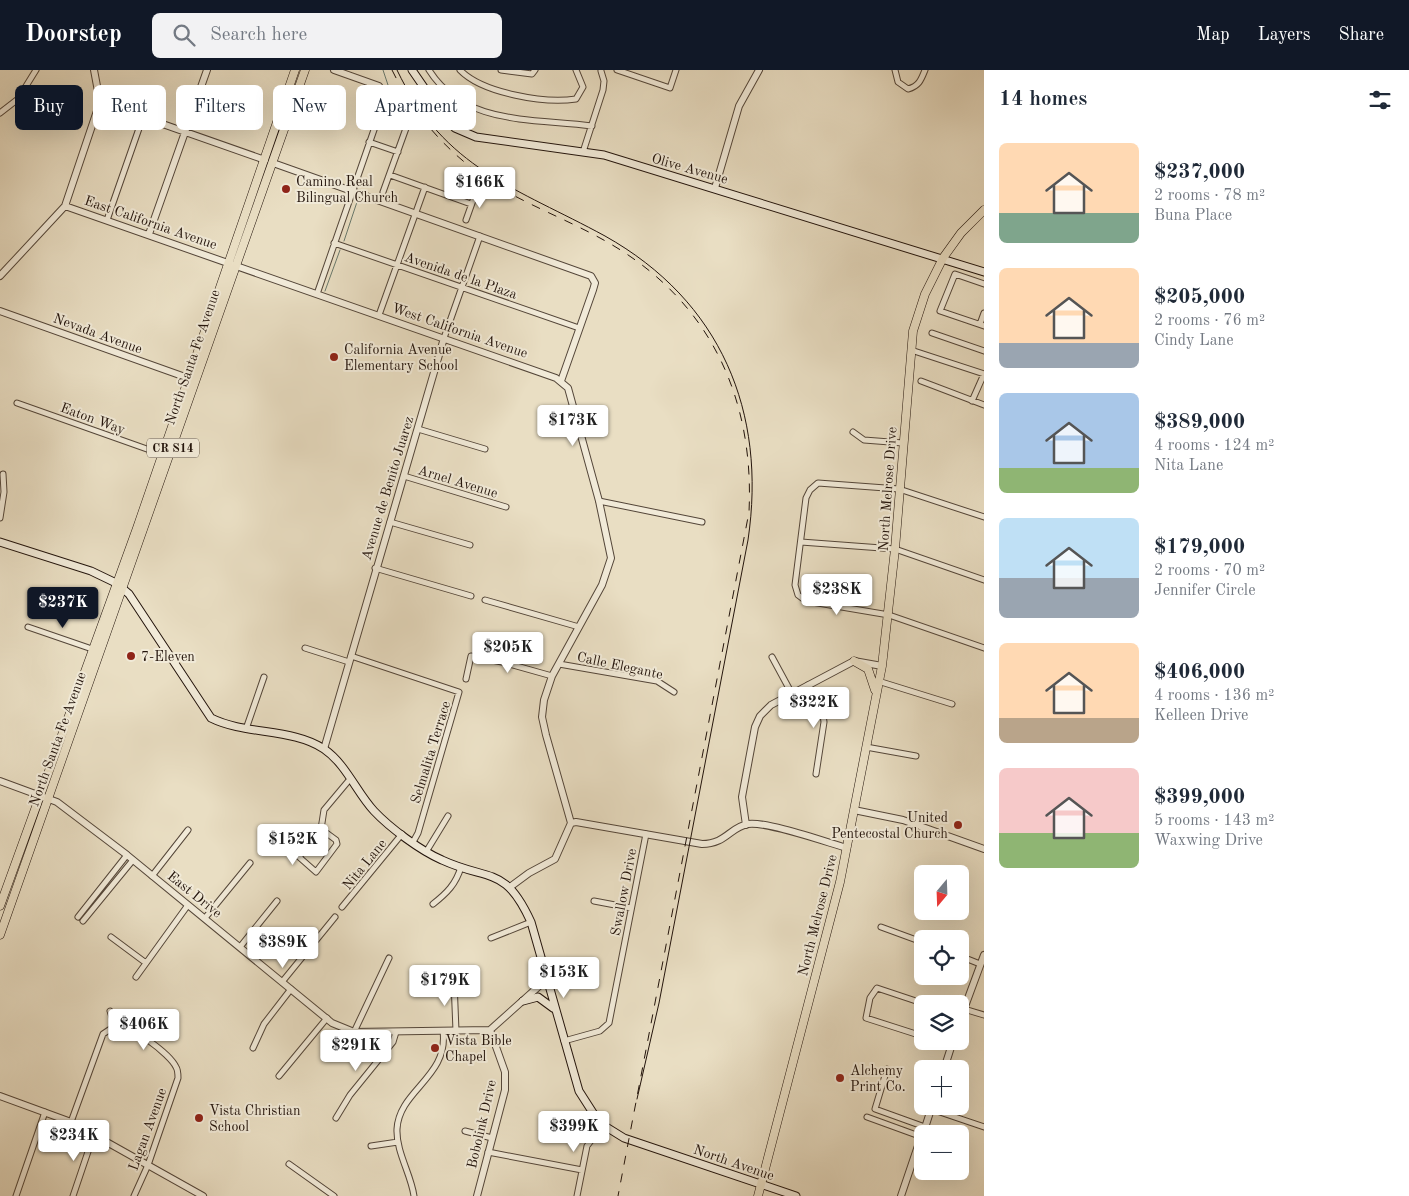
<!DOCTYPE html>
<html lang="en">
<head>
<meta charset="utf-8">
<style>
  body { margin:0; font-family:"Old Standard TT",serif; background:#f2f2f3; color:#1f2937; height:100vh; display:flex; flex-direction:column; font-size:19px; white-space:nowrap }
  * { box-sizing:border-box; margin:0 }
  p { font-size:16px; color:#747a83 }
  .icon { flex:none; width:28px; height:28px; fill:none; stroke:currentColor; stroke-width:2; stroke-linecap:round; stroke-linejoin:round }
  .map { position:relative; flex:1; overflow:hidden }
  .sheet { display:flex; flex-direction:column; background:#fff; width:425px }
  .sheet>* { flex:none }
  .hud { position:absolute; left:15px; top:15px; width:475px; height:45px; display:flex; gap:10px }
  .needle { width:32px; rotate:199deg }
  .tools { position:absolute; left:914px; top:795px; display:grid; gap:10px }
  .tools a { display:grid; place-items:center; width:55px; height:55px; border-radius:8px; background:#fff; box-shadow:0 5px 20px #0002; font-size:25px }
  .price { position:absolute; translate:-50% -42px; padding:0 11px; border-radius:5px; background:#fff; color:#222; font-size:16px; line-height:32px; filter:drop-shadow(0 1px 2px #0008) }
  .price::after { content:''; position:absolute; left:50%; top:30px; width:15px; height:11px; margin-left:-8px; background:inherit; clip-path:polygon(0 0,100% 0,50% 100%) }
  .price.on { background:#111827; color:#fff }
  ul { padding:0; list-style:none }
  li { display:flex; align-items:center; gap:15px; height:125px; padding:0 15px }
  li span { display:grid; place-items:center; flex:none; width:140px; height:100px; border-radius:8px; color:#555 }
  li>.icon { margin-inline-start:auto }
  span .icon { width:60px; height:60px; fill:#fffc; stroke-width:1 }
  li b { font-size:21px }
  h2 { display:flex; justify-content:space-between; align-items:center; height:60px; padding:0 15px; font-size:21px }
  .chip { padding:0 18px; border-radius:8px; background:#fff; box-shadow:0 5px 20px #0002; font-size:18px; line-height:45px }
  .chip.on { background:#111827; color:#fff }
  header { display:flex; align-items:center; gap:30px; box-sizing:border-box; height:70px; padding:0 25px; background:#111827; color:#fff }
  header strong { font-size:24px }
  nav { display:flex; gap:28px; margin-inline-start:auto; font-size:18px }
  .search { width:350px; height:45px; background:#f2f2f3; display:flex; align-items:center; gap:12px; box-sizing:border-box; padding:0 18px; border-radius:8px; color:#747a83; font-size:19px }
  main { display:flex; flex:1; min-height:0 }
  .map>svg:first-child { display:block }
</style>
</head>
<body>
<header>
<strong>Doorstep</strong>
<div class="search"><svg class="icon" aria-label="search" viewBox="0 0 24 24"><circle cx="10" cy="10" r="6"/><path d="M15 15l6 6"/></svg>Search here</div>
<nav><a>Map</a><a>Layers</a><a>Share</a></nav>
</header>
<main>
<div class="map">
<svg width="984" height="1126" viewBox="0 0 984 1126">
  <rect width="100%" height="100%" fill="#e9dec3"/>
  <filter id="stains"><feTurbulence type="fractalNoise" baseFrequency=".004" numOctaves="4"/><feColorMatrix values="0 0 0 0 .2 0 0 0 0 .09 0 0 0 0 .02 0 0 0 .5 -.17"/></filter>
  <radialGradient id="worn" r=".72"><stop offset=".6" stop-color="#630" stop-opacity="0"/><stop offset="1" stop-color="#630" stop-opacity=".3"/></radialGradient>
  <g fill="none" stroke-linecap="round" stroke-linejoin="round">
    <!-- stream -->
    <path stroke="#69796c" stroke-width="1" d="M383,0l9,27
      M344,171l14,-42
      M325,221l15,-41"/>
    <defs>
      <path id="minor" d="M429,0c35,56 105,48 163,56
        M460,0c22,23 85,34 116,29l7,-12 -7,-17
        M501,0l31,4 3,-4
        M617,0l53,18 6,-18
        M895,0l3,12 10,7c11,-3 13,-9 17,-19
        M0,43l18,-14 18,-29
        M369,72l29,10
        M583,82l20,-62 1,-9 -3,-10
        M390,105l81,29
        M383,122l26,-72
        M107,150l36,-103
        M466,150l10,-28
        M334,173l245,85
        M984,214l-29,-10 -15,37 44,15
        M317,224l67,-193
        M379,245l46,-128
        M980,254l4,-11
        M932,263l52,18
        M444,268l36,-102
        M911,280l73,24
        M921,311l63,24
        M972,331l12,-27
        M17,333l144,51
        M418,359l67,20
        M853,362l11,8 39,3
        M404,406l102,31
        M599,431l103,21
        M984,447l-85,-28 -81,-6 -8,7 -4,8 -11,87 3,10 8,6 83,14 95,33
        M0,448l4,-26 -1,-18
        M390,452l80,23
        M801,472l94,7 89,31
        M375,498l96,28
        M485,530l94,27
        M28,557l64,22
        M305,578l44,14
        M351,586l108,36 -41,141 -5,9
        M772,587l20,37
        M559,594l98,17 17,11
        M466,609l5,-23 31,6 50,14
        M878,611l74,23
        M808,615l15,30 1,7 -8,52
        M246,659l18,-52
        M866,677l50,9
        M321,759l15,11 1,4 -21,28 -17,-15z
        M321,759l3,-19 26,-31
        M426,782l22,-36
        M152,806l36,-46
        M594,831l37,7
        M433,834c14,-11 23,-20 28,-37
        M342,837l60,-73
        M78,847l49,-62
        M205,848l45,-55
        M83,851l50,-61
        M881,857l41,15
        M111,867l35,26
        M491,868l40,-16
        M240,877l37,-46
        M960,886l20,8
        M136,907l52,-72
        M454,911l2,50
        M282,912l53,-65
        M964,939l20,6
        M110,941l5,15
        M115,956c14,-3 55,28 61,41 2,3 2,8 2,11l-30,87 -14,31
        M354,962l35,-74
        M922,966l-56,-18 4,-20 7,-10 48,16
        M564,971l36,-10 9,-8 37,-189
        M936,971l15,5
        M253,978l11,-24 27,-35
        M887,999l-12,40 50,18
        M279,1006l48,-58
        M931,1039l53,18
        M867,1047l55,20
        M336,1048l14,-23 43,-53 3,-10
        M71,1052l32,-88 12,-8
        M465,1061l27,7
        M371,1076l27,-4
        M488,1082l94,18
        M289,1094l45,32
        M16,1126l29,-84
        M73,1126l21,-62
        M414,1126c-3,-22 -18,-44 -17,-67 2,-39 52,-52 46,-98
        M577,1126l10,-50 16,-21"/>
      <path id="tertiary" d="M334,0l45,16 6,10 -1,5
        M100,32l165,58
        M273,93l318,113 4,7 -2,7 -32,91
        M715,118l24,-82 20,-36
        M65,136l491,172 12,10 31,113 12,57 -9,27 -50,91 -8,24 -2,17 4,18 25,88
        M149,164l58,-164
        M0,206l65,-70 35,-104 -6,-32
        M0,241l188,67
        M324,679l120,-411
        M0,711l57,21 70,53 205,168 22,9 136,-2 57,-51
        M854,740l49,10 81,29
        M746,755l-4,-28 13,-70 5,-11 11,-11 83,-44 28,5
        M510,817l19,-14 26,-14 16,-36 5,-1 126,22c24,0 28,-17 46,-20 18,-3 78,18 99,24
        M960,950l24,-65
        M944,999l9,-28
        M0,1026l71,26 132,74
        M923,1064l9,-28
        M477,1126l28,-106v-18l-15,-42
        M901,1126l21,-62"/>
      <path id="secondary" d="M412,0l33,48 10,10 21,9 128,18 380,117
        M0,472l91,29 25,12 13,11 82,124c34,17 82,10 113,31 22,15 33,44 50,62 16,17 47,40 68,49 48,22 63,5 89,62l48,169 16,25 8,9 21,13 172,58
        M523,931l15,-4 15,11"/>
      <path id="primary" d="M854,591l14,8 7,21
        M0,836l137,-378 158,-458
        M0,865l305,-865
        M758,1126l82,-314 42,-216 13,-117 18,-218 12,-37 18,-36 18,-25 23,-23"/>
    </defs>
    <!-- minor casing -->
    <use href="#minor" stroke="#544639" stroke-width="7"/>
    <!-- tertiary casing -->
    <use href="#tertiary" stroke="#544639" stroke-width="8"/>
    <!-- secondary casing -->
    <use href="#secondary" stroke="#22130b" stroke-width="9"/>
    <!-- primary casing -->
    <use href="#primary" stroke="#22130b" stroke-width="9"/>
    <!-- minor -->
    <use href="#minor" stroke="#f1ead8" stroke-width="5"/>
    <!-- tertiary -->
    <use href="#tertiary" stroke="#f1ead8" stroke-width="6"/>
    <!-- secondary -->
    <use href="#secondary" stroke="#f1ead8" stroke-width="7"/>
    <!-- primary -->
    <use href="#primary" stroke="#e9dec3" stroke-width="8"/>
    <!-- tram -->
    <path stroke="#22130b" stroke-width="1" d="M397,0c47,99 120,118 208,166 116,65 162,176 143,304l-89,463 -22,96"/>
    <!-- rail -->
    <path stroke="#22130b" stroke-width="1" stroke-dasharray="9 9" stroke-linecap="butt" d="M392,0c26,53 67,95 119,124 39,21 83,37 120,63 87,60 123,152 118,255l-131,684"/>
  </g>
  <!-- markers -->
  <g fill="#8f2418" stroke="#f1ead8" stroke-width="2">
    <circle cx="286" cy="119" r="5"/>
    <circle cx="334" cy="287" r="5"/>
    <circle cx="131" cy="586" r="5"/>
    <circle cx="958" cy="755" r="5"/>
    <circle cx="435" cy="978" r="5"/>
    <circle cx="840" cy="1008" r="5"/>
    <circle cx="199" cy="1048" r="5"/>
  </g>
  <g text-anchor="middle" stroke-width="4" stroke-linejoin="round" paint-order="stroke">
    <!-- shield labels -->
    <rect fill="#f1ead8" stroke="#605448" stroke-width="1" x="147" y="368.5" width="52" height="19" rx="4"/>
    <g font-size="12" font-weight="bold" fill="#22130b">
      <text x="173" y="382">CR S14</text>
    </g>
    <!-- street labels -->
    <g font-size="14" fill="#22130b" stroke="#f1ead8">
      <text transform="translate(690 98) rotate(16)" y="5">Olive Avenue</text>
      <text transform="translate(151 152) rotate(19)" y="5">East California Avenue</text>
      <text transform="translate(461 205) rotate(19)" y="5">Avenida de la Plaza</text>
      <text transform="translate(460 260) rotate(19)" y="5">West California Avenue</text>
      <text transform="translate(98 263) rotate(20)" y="5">Nevada Avenue</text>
      <text transform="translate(192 287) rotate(-71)" y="5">North Santa Fe Avenue</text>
      <text transform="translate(93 348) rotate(20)" y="5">Eaton Way</text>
      <text transform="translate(458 411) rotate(17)" y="5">Arnel Avenue</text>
      <text transform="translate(387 418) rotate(-73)" y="5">Avenue de Benito Juarez</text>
      <text transform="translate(887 419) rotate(-86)" y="5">North Melrose Drive</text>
      <text transform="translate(620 595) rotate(12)" y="5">Calle Elegante</text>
      <text transform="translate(57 669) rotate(-70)" y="5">North Santa Fe Avenue</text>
      <text transform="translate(430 682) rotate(-73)" y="5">Selmalita Terrace</text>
      <text transform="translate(364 794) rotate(-51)" y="5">Nita Lane</text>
      <text transform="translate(623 822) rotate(-79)" y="5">Swallow Drive</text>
      <text transform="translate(195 824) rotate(39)" y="5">East Drive</text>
      <text transform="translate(817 845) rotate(-76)" y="5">North Melrose Drive</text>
      <text transform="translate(481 1054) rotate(-77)" y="5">Bobolink Drive</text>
      <text transform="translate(147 1059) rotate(-70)" y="5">Lagan Avenue</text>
      <text transform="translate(734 1092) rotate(19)" y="5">North Avenue</text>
    </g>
    <!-- poi labels -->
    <g font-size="14" fill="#22130b" stroke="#f1ead8" text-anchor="start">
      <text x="296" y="116">Camino Real<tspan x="296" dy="16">Bilingual Church</tspan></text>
      <text x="344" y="284">California Avenue<tspan x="344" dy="16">Elementary School</tspan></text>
      <text x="141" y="591">7-Eleven</text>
      <text x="948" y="752" text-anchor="end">United<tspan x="948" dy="16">Pentecostal Church</tspan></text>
      <text x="445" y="975">Vista Bible<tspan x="445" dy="16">Chapel</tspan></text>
      <text x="850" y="1005">Alchemy<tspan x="850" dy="16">Print Co.</tspan></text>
      <text x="209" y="1045">Vista Christian<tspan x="209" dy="16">School</tspan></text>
    </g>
  </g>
  <rect width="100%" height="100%" filter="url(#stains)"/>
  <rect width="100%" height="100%" fill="url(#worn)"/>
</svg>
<div class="tools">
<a><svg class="needle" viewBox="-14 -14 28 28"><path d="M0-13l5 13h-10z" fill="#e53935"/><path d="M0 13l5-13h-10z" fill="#747a83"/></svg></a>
<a><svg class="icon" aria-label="locate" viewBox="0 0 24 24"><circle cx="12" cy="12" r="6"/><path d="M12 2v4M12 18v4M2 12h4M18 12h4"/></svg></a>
<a><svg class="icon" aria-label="layers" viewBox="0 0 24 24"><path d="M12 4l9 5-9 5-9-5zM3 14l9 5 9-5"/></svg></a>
<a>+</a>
<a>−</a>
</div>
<b class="price" style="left:480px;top:139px">$166K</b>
<b class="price" style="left:573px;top:377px">$173K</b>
<b class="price" style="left:837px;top:546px">$238K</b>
<b class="price on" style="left:63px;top:559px">$237K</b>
<b class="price" style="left:508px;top:604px">$205K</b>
<b class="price" style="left:814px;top:659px">$322K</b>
<b class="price" style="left:293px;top:796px">$152K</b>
<b class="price" style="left:283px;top:899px">$389K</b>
<b class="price" style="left:564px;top:929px">$153K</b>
<b class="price" style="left:445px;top:937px">$179K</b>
<b class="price" style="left:144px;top:981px">$406K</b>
<b class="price" style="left:356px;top:1002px">$291K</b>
<b class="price" style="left:574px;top:1083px">$399K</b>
<b class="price" style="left:74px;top:1092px">$234K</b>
<div class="hud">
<a class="chip on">Buy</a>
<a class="chip">Rent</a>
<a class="chip">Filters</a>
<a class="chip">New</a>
<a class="chip">Apartment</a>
</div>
</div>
<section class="sheet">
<h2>14 homes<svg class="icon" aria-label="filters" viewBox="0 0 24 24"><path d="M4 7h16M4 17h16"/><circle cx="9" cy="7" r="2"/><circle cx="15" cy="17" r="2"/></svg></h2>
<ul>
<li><span style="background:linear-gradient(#ffd9b3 70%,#7fa58c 0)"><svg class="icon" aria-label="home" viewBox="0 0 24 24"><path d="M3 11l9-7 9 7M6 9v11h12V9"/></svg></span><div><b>$237,000</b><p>2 rooms · 78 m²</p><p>Buna Place</p></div></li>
<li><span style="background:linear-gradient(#ffd9b3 75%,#9aa5b1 0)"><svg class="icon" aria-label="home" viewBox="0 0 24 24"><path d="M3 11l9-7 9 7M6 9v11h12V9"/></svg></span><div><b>$205,000</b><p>2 rooms · 76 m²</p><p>Cindy Lane</p></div></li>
<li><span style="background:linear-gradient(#a9c7e8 75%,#8fb573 0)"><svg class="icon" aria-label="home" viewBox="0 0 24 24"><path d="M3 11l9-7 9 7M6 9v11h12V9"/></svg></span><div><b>$389,000</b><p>4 rooms · 124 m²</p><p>Nita Lane</p></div></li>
<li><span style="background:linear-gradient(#bfe0f5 60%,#9aa5b1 0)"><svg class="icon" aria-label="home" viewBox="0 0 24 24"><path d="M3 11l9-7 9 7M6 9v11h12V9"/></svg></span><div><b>$179,000</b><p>2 rooms · 70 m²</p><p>Jennifer Circle</p></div></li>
<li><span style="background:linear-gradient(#ffd9b3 75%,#b9a48a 0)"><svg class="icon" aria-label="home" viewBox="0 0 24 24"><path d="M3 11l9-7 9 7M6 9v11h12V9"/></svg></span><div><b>$406,000</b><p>4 rooms · 136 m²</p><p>Kelleen Drive</p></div></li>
<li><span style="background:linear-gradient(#f6c9c9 65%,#8fb573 0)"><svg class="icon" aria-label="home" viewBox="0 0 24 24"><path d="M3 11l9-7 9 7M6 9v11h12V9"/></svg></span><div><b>$399,000</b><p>5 rooms · 143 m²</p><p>Waxwing Drive</p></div></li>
</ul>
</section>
</main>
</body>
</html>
